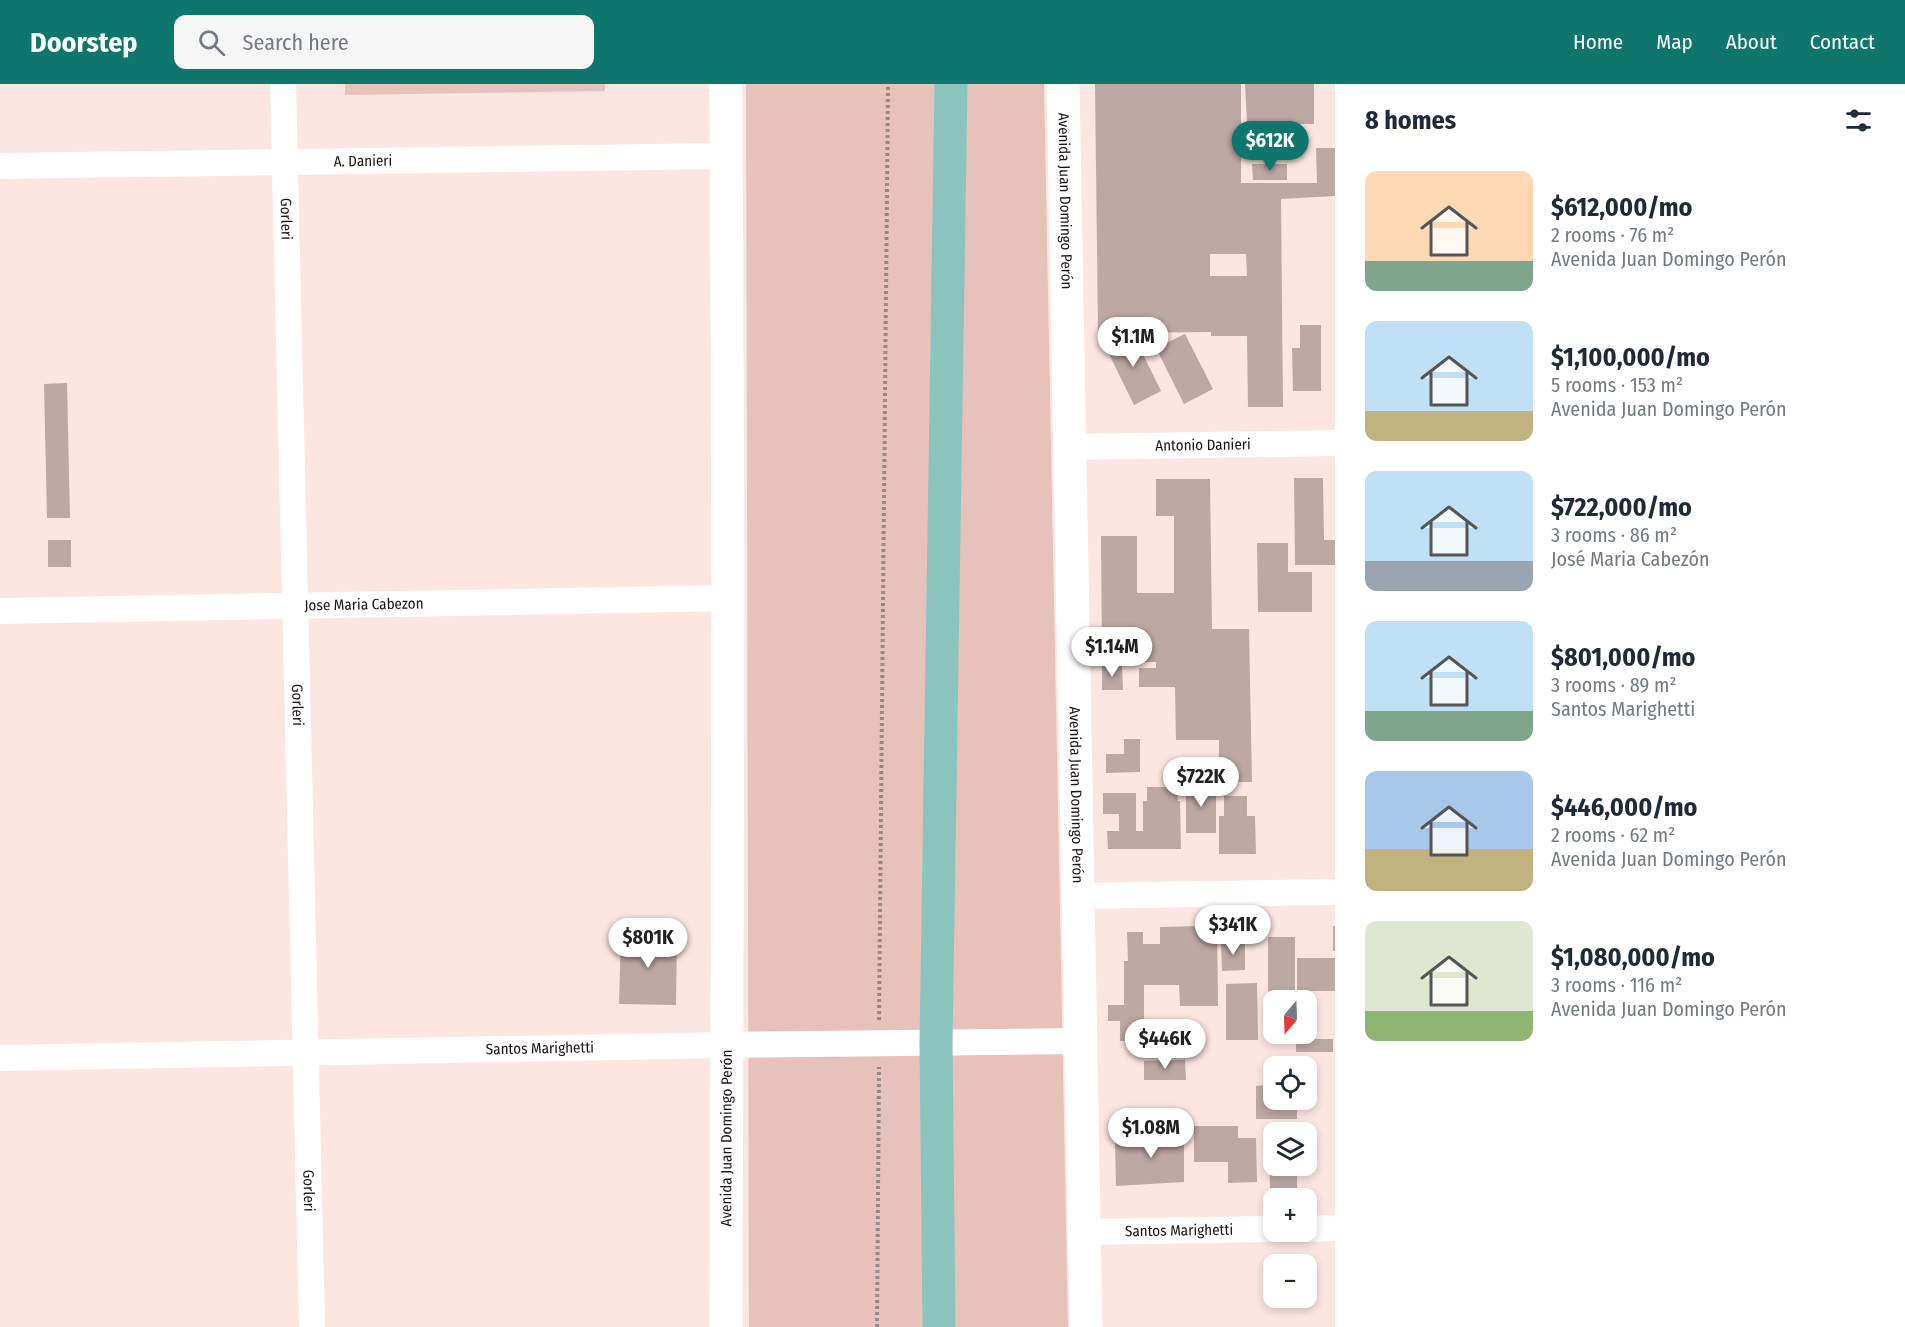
<!DOCTYPE html>
<html lang="en">
<head>
<meta charset="utf-8">
<style>
  body { margin:0; font-family:"Fira Sans Condensed",sans-serif; background:#f6f6f7; color:#1f2937; height:100vh; display:flex; flex-direction:column; font-size:22px; white-space:nowrap }
  * { box-sizing:border-box; margin:0 }
  p { font-size:20px; color:#747a83 }
  .icon { flex:none; width:33px; height:33px; fill:none; stroke:currentColor; stroke-width:2; stroke-linecap:round; stroke-linejoin:round }
  .map { position:relative; flex:1; overflow:hidden }
  .drawer { display:flex; flex-direction:column; background:#fff; width:570px }
  .drawer>* { flex:none }
  .needle { width:39px; rotate:199deg }
  .buttons { position:absolute; left:1263px; top:906px; display:grid; gap:12px }
  .buttons a { display:grid; place-items:center; width:54px; height:54px; border-radius:12px; background:#fff; box-shadow:0 3px 9px #0003; font-size:30px }
  .price { position:absolute; translate:-50% -51px; padding:0 14px; border-radius:21px; background:#fff; color:#222; font-size:20px; line-height:39px; filter:drop-shadow(0 2px 3px #0008) }
  .price::after { content:''; position:absolute; left:50%; top:36px; width:18px; height:14px; margin-left:-9px; background:inherit; clip-path:polygon(0 0,100% 0,50% 100%) }
  .price.current { background:#0f766e; color:#fff }
  ul { padding:0; list-style:none }
  li { display:flex; align-items:center; gap:18px; height:150px; padding:0 30px }
  li span { display:grid; place-items:center; flex:none; width:168px; height:120px; border-radius:12px; color:#555 }
  li>.icon { margin-inline-start:auto }
  span .icon { width:72px; height:72px; fill:#fffc; stroke-width:1 }
  li b { font-size:26px }
  h2 { display:flex; justify-content:space-between; align-items:center; height:72px; padding:0 30px; font-size:26px }
  header { display:flex; align-items:center; gap:36px; box-sizing:border-box; height:84px; padding:0 30px; background:#0f766e; color:#fff }
  header strong { font-size:28px }
  nav { display:flex; gap:33px; margin-inline-start:auto; font-size:21px }
  .search { width:420px; height:54px; background:#f6f6f7; display:flex; align-items:center; gap:15px; box-sizing:border-box; padding:0 21px; border-radius:12px; color:#747a83; font-size:22px }
  main { display:flex; flex:1; min-height:0 }
  .map>svg:first-child { display:block }
</style>
</head>
<body>
<header>
<strong>Doorstep</strong>
<div class="search"><svg class="icon" aria-label="search" viewBox="0 0 24 24"><circle cx="10" cy="10" r="6"/><path d="M15 15l6 6"/></svg>Search here</div>
<nav><a>Home</a><a>Map</a><a>About</a><a>Contact</a></nav>
</header>
<main>
<div class="map">
<svg width="1335" height="1243" viewBox="0 0 1335 1243">
  <rect width="100%" height="100%" fill="#fde6e2"/>
  <!-- green -->
  <path fill="#e6c2bb" d="M345,0h260v7l-260,4z
    M746,0h298l24,1243h-319z"/>
  <!-- building -->
  <path fill="#bda8a4" fill-rule="evenodd" d="M1095,0h146v99h76l-1,-35h19v48l-54,3 2,208h-35l-1,-71h-36v-4l-113,1zM1210,170h36l1,22h-37z
    M1245,0h69v40h-67z
    M1252,80h35v16h-34z
    M1300,241h21v66h-28l-1,-43h8z
    M1132,248l29,59 -27,14 -29,-59z
    M1185,250l28,55 -29,15 -28,-56z
    M67,299l3,135h-23l-3,-134z
    M1294,394h29l1,62h11v25h-40z
    M1156,395h54l2,150h37l3,153h-33v-42h-43l-1,-53h-36v-19h17v-6h-54l-1,-126h36v57h37v-77h-18z
    M48,456h23v27h-23z
    M1257,459h31v29h24v40h-54z
    M1102,581h20l1,25h-21z
    M1124,655h16v33l-34,1v-19h18z
    M1186,700h30v49h-30z
    M1147,703h30l1,14h2l1,48h-73l-1,-18h12v-17h-16v-21h33v38h7v-30h4z
    M1224,712h23v20h8l1,38h-37v-38h5z
    M1217,839l1,83h-38l-1,-21h-35v38h20v29h-20v-12l-24,1v-20h-12v-16h16v-44h4l-1,-29h16v12h17v-17l39,-1v-2z
    M1333,842h2v25h-2z
    M621,848l56,1 -1,72 -57,-1z
    M1268,853h27v60h-27z
    M1221,858h24v28l-23,1z
    M1297,874h38v33h-38z
    M1257,899l1,57h-32v-56z
    M1306,931h11v18h-11z
    M1296,955h37v13h-37z
    M1185,976l1,20h-42v-19z
    M1264,989h10v27h23v19h-41v-33l8,-1z
    M1194,1042h44v12h18l1,44 -29,1v-21h-34z
    M1146,1046h38v52l-68,4 -1,-46h31z
    M1269,1068h5v14h23v22h-27z"/>
  <g fill="none" stroke-linecap="round" stroke-linejoin="round">
    <!-- path -->
    <path stroke="#988885" stroke-width="4" stroke-dasharray="3 3" stroke-linecap="butt" d="M879,936l9,-936
      M877,1243l2,-260"/>
    <!-- minor -->
    <g stroke="#fff" stroke-width="26">
      <path id="s1" d="M283,0l29,1243"/>
      <path id="s2" d="M0,82l726,-10"/>
      <path id="s3" d="M1069,363l266,-4"/>
      <path id="s4" d="M0,527l728,-13"/>
      <path d="M1077,812l258,-4"/>
      <path id="s5" d="M0,974l726,-13 354,-4"/>
      <path d="M1306,1145l29,-1"/>
      <path id="s6" d="M1083,1148l191,-3"/>
    </g>
    <!-- secondary -->
    <g stroke="#fff" stroke-width="33">
      <path id="s7" d="M1063,0l23,1243"/>
      <path id="s8" d="M726,1243l2,-729 -2,-514"/>
    </g>
    <!-- primary -->
    <path stroke="#8ac4bd" stroke-width="33" d="M939,1243l-3,-284 15,-959"/>
  </g>
  <g text-anchor="middle" stroke-width="4.5" stroke-linejoin="round" paint-order="stroke">
    <!-- street labels -->
    <g font-size="15" fill="#1b1312" stroke="#fdf8f7">
      <text dy="5" stroke="none"><textPath href="#s2" startOffset="363">A. Danieri</textPath></text>
      <text dy="5" stroke="none"><textPath href="#s7" startOffset="117">Avenida Juan Domingo Perón</textPath></text>
      <text dy="5" stroke="none"><textPath href="#s1" startOffset="135">Gorleri</textPath></text>
      <text dy="5" stroke="none"><textPath href="#s3" startOffset="134">Antonio Danieri</textPath></text>
      <text dy="5" stroke="none"><textPath href="#s4" startOffset="364">Jose Maria Cabezon</textPath></text>
      <text dy="5" stroke="none"><textPath href="#s1" startOffset="621">Gorleri</textPath></text>
      <text dy="5" stroke="none"><textPath href="#s7" startOffset="711">Avenida Juan Domingo Perón</textPath></text>
      <text dy="5" stroke="none"><textPath href="#s5" startOffset="540">Santos Marighetti</textPath></text>
      <text dy="5" stroke="none"><textPath href="#s8" startOffset="189">Avenida Juan Domingo Perón</textPath></text>
      <text dy="5" stroke="none"><textPath href="#s1" startOffset="1107">Gorleri</textPath></text>
      <text dy="5" stroke="none"><textPath href="#s6" startOffset="96">Santos Marighetti</textPath></text>
    </g>
  </g>
</svg>
<div class="buttons">
<a><svg class="needle" viewBox="-14 -14 28 28"><path d="M0-13l5 13h-10z" fill="#e53935"/><path d="M0 13l5-13h-10z" fill="#747a83"/></svg></a>
<a><svg class="icon" aria-label="locate" viewBox="0 0 24 24"><circle cx="12" cy="12" r="6"/><path d="M12 2v4M12 18v4M2 12h4M18 12h4"/></svg></a>
<a><svg class="icon" aria-label="layers" viewBox="0 0 24 24"><path d="M12 4l9 5-9 5-9-5zM3 14l9 5 9-5"/></svg></a>
<a>+</a>
<a>−</a>
</div>
<b class="price current" style="left:1270px;top:88px">$612K</b>
<b class="price" style="left:1133px;top:284px">$1.1M</b>
<b class="price" style="left:1112px;top:594px">$1.14M</b>
<b class="price" style="left:1201px;top:724px">$722K</b>
<b class="price" style="left:1233px;top:872px">$341K</b>
<b class="price" style="left:648px;top:885px">$801K</b>
<b class="price" style="left:1165px;top:986px">$446K</b>
<b class="price" style="left:1151px;top:1075px">$1.08M</b>
</div>
<section class="drawer">
<h2>8 homes<svg class="icon" aria-label="filters" viewBox="0 0 24 24"><path d="M4 7h16M4 17h16"/><circle cx="9" cy="7" r="2"/><circle cx="15" cy="17" r="2"/></svg></h2>
<ul>
<li><span style="background:linear-gradient(#ffd9b3 75%,#7fa58c 0)"><svg class="icon" aria-label="home" viewBox="0 0 24 24"><path d="M3 11l9-7 9 7M6 9v11h12V9"/></svg></span><div><b>$612,000/mo</b><p>2 rooms · 76 m²</p><p>Avenida Juan Domingo Perón</p></div></li>
<li><span style="background:linear-gradient(#bfe0f5 75%,#c2b280 0)"><svg class="icon" aria-label="home" viewBox="0 0 24 24"><path d="M3 11l9-7 9 7M6 9v11h12V9"/></svg></span><div><b>$1,100,000/mo</b><p>5 rooms · 153 m²</p><p>Avenida Juan Domingo Perón</p></div></li>
<li><span style="background:linear-gradient(#bfe0f5 75%,#9aa5b1 0)"><svg class="icon" aria-label="home" viewBox="0 0 24 24"><path d="M3 11l9-7 9 7M6 9v11h12V9"/></svg></span><div><b>$722,000/mo</b><p>3 rooms · 86 m²</p><p>José Maria Cabezón</p></div></li>
<li><span style="background:linear-gradient(#bfe0f5 75%,#7fa58c 0)"><svg class="icon" aria-label="home" viewBox="0 0 24 24"><path d="M3 11l9-7 9 7M6 9v11h12V9"/></svg></span><div><b>$801,000/mo</b><p>3 rooms · 89 m²</p><p>Santos Marighetti</p></div></li>
<li><span style="background:linear-gradient(#a9c7e8 65%,#c2b280 0)"><svg class="icon" aria-label="home" viewBox="0 0 24 24"><path d="M3 11l9-7 9 7M6 9v11h12V9"/></svg></span><div><b>$446,000/mo</b><p>2 rooms · 62 m²</p><p>Avenida Juan Domingo Perón</p></div></li>
<li><span style="background:linear-gradient(#dfe7d0 75%,#8fb573 0)"><svg class="icon" aria-label="home" viewBox="0 0 24 24"><path d="M3 11l9-7 9 7M6 9v11h12V9"/></svg></span><div><b>$1,080,000/mo</b><p>3 rooms · 116 m²</p><p>Avenida Juan Domingo Perón</p></div></li>
</ul>
</section>
</main>
</body>
</html>
